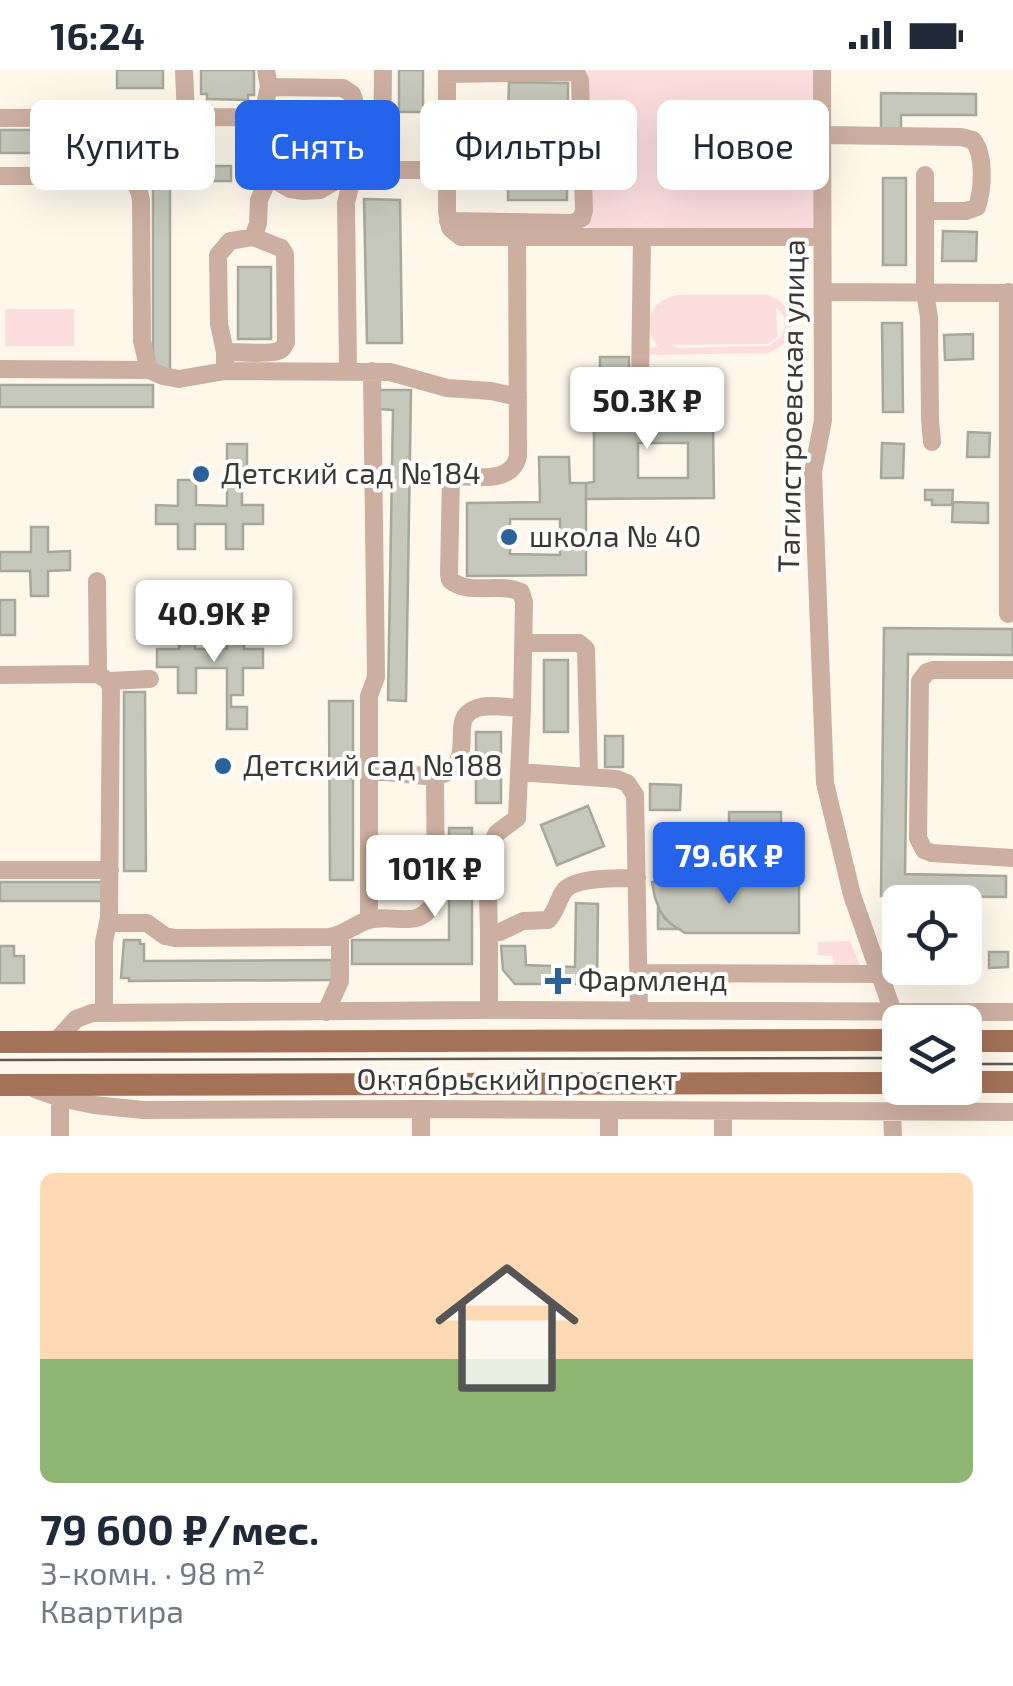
<!DOCTYPE html>
<html lang="ru">
<head>
<meta charset="utf-8">
<style>
  body { margin:0; font-family:"Exo 2",sans-serif; background:#f6f6f7; color:#1f2937; height:100vh; display:flex; flex-direction:column; font-size:38px; white-space:nowrap }
  * { box-sizing:border-box; margin:0 }
  p { font-size:32px; color:#747a83 }
  .icon { flex:none; width:55px; height:55px; fill:none; stroke:currentColor; stroke-width:2; stroke-linecap:round; stroke-linejoin:round }
  .map { position:relative; height:1066px; overflow:hidden }
  .side { display:flex; flex-direction:column; background:#fff; flex:1 }
  .side>* { flex:none }
  .guide { position:absolute; left:30px; top:30px; width:955px; height:90px; display:flex; gap:20px }
  .fabs { position:absolute; left:882px; top:815px; display:grid; gap:20px }
  .fabs a { display:grid; place-items:center; width:100px; height:100px; border-radius:15px; background:#fff; box-shadow:0 10px 40px #0002; font-size:50px }
  .price { position:absolute; translate:-50% -85px; padding:0 22px; border-radius:10px; background:#fff; color:#222; font-size:32px; line-height:65px; filter:drop-shadow(0 2px 5px #0008) }
  .price::after { content:''; position:absolute; left:50%; top:60px; width:30px; height:22px; margin-left:-15px; background:inherit; clip-path:polygon(0 0,100% 0,50% 100%) }
  .price.active { background:#2563eb; color:#fff }
  ul { padding:0; list-style:none }
  li { display:grid; align-content:center; gap:20px; height:530px; padding:0 40px }
  li+li { border-top:2px solid #e0e1e3 }
  li span { display:grid; place-items:center; height:310px; border-radius:15px; color:#555 }
  li>.icon { margin-inline-start:auto }
  span .icon { width:180px; height:180px; fill:#fffc; stroke-width:1 }
  li b { font-size:42px }
  .chip { padding:0 35px; border-radius:15px; background:#fff; box-shadow:0 10px 40px #0002; font-size:35px; line-height:90px }
  .chip.active { background:#2563eb; color:#fff }
  .status { display:flex; justify-content:space-between; align-items:center; height:70px; padding:0 50px; background:#fff; direction:ltr }
  .status svg { height:28px; fill:currentColor }
  .map>svg:first-child { display:block }
</style>
</head>
<body>
<div class="status"><b>16:24</b><svg viewBox="0 0 49 12"><path d="M0 12V9h3v3zM5 12V6h3v6zM10 12V3h3v9zM15 12V0h3v12zM26 1h20v11H26zM47 4h2v5h-2z"/></svg></div>
<div class="map">
<svg width="1013" height="1066" viewBox="0 0 1013 1066">
  <rect width="100%" height="100%" fill="#fef7ea"/>
  <!-- green -->
  <path fill="#fcdedf" fill-rule="evenodd" d="M588,0h226v158l-2,2 -224,2z
    M678,225h91c31,13 30,45 0,58l-122,2v-7l11,-1c-17,-23 -8,-47 20,-52zM776,237l8,9 1,11 -4,10 -13,9 -89,2 -9,-3 97,-1 11,-7z
    M5,239h69v37h-69z
    M850,871l10,25h-26l-1,-10 -15,-1v-13z"/>
  <!-- building -->
  <path fill="#c6c8bb" stroke="#a5a89b" stroke-width="2.5" fill-rule="evenodd" d="M117,0h46v18h-46z
    M201,0h53v25h-6v5l-41,-1v-5h-6z
    M399,0h24v42h-24z
    M509,12l59,1 -1,117h-59v-66h-4v-18h4z
    M881,23l95,1v21h-75v14h-20z
    M280,36h35l1,25 18,-1v26h-18v17l-36,-1z
    M0,60h181v44h-18v-21h-163z
    M208,96h23v15h-23z
    M883,108h23v87h-23z
    M153,118h17v182h-17z
    M364,129l36,1 2,143h-35z
    M943,161l34,1 -1,29h-34z
    M238,197h33v72h-33z
    M882,253h20l1,89h-20z
    M973,264v25l-28,1 -1,-25z
    M600,287h29v14h-6v34h-4v21l94,-1 1,73 -128,1v-16l8,-1v-58h14v-10h-8zM638,373h50v35h-50z
    M0,315h153v22h-153z
    M379,320h32l-5,311 -18,-1 5,-290 -14,-1z
    M968,362l22,1 -1,24h-22z
    M882,373l22,1 -1,34h-22z
    M227,374h20v23h-16v11h11v27h21v19h-20v25h-17v-25h-31v25h-17v-25h-22v-19l22,1v-26h18v25l31,1z
    M539,387h30l1,26h16v92l-119,1v-73l73,-1zM510,449h50v36l-50,-1z
    M925,420h28l-1,15h-20v-5h-7z
    M953,432l35,1v20l-36,-1z
    M31,457h17v25l22,-1v19l-22,1v25h-17l-1,-25h-30v-19h31z
    M0,530h15v35h-15z
    M179,554h17l-1,25h32v-25h17v25h19v19h-20v27h-12v12h16v22h-20v-61h-31v25h-18v-26h-21v-18h22z
    M884,558l129,1v26l-105,-1 -3,220 101,2v21l-125,-1z
    M544,590h24v72h-24z
    M124,622h21l1,179h-22z
    M329,631h24v179h-23z
    M476,662h25v71h-25z
    M605,666h18v31h-18z
    M650,714l31,1 -1,25h-30z
    M588,736l16,40 -47,19 -16,-40z
    M729,742h52v12h-8v31h-55v-22h11z
    M449,758h23v136h-120v-24h97z
    M0,812h102v19h-102z
    M652,812l147,3v48h-114l-14,-9 -10,-11 -6,-15z
    M576,833l22,1 -1,80h-82l-12,-14 -2,-24h24l1,19 49,2z
    M658,837l7,12 13,10h-20z
    M895,856h5v33l-8,-1z
    M124,870h16v4h4v17l188,-1v20l-203,1v-3h-8z
    M0,876h14v10h10v27h-24z
    M965,877h4v36h-68v-7h-6v-6h41v-2h29z
    M989,882h19v15l-19,1z"/>
  <g fill="none" stroke-linecap="round" stroke-linejoin="round">
    <!-- minor -->
    <path stroke="#ccafa1" stroke-width="18" d="M184,0l2,46
      M266,0l3,17 -7,30 1,50 6,10 21,12 14,2 16,-1 34,-20v-71l-2,-5 -9,-6 -74,-1
      M447,0v141l3,17 11,9h361
      M822,0l1,350 -10,52 12,311 27,112 48,137
      M447,4l123,-2 7,2 3,6 4,130 -2,8 -9,5 -125,-2
      M0,48l262,-1
      M823,65l138,2 12,3c12,15 10,49 4,67l-11,4h-41
      M382,99l1,-99
      M925,105v118l4,24 1,102 2,23
      M0,106h119c15,3 20,9 22,25l1,140 7,29
      M253,167l5,-13 1,-24 10,-23
      M517,168l1,218c-6,29 -44,20 -67,20l-2,98 1,6c19,16 49,2 71,12l3,10 -2,106
      M642,168l-2,146c9,18 18,23 38,24
      M823,222l190,1
      M225,282c11,0 47,3 55,-2 3,-1 4,-5 6,-7l-1,-89 -4,-6 -28,-11 -23,4 -12,14 1,69 6,28v19
      M0,299l149,1 14,6 16,3 46,-8 165,1 57,16 44,3 27,6
      M348,301l-2,-168 8,-33h93
      M97,511l1,93
      M1008,544v-322
      M524,573h55l7,6 3,127
      M1013,600h-80l-6,2 -7,9 -2,157 6,12 8,3 81,5
      M0,605l98,-1 10,7 42,-2
      M367,700l68,7c48,-14 10,-57 40,-68 13,-6 33,-1 47,-1l-5,110 -20,15 -10,19 2,82
      M519,702l98,7 10,4 8,12 4,215
      M0,800h110
      M369,849v-223l7,-19 -4,-306
      M109,853h38l18,13 10,2 154,-1c15,-2 23,-11 37,-16 26,-10 55,13 70,-23l-1,-121
      M640,903l240,1
      M489,940v-76l11,-2 23,-11 25,-1c9,-9 9,-19 16,-29 10,-14 57,-13 73,-13
      M326,942l14,-31v-45
      M104,943v-71l5,-25 2,-229 -3,-7
      M55,972l21,-23 16,-6 397,-3 524,2
      M35,1019l25,9 34,7 49,5 278,-1 592,3
      M60,1028v38
      M421,1039v27
      M609,1041v25
      M723,1041v25
      M892,1042l1,24"/>
    <!-- major -->
    <path stroke="#a37258" stroke-width="22" d="M965,971h48
      M0,972l900,-2
      M965,1012h48
      M0,1015l900,-2"/>
    <!-- tram -->
    <path stroke="#5c5852" stroke-width="2.5" d="M0,990l900,-2
      M965,994h48"/>
  </g>
  <!-- markers -->
  <g fill="#2a639b" stroke="#fff" stroke-width="4">
    <circle cx="201" cy="404" r="10"/>
    <circle cx="509" cy="467" r="10"/>
    <circle cx="223" cy="696" r="10"/>
    <path d="M553 896h10v10h10v10h-10v10h-10v-10h-10v-10h10z"/>
  </g>
  <g text-anchor="middle" stroke-width="8" stroke-linejoin="round" paint-order="stroke">
    <!-- street labels -->
    <g font-size="30" fill="#3c3934" stroke="#fff">
      <text transform="translate(792 336) rotate(-89)" y="10">Тагилстроевская улица</text>
      <text x="517" y="1020">Октябрьский проспект</text>
    </g>
    <!-- poi labels -->
    <g font-size="30" fill="#3c3934" stroke="#fff" text-anchor="start">
      <text x="221" y="414">Детский сад №184</text>
      <text x="529" y="477">школа № 40</text>
      <text x="243" y="706">Детский сад №188</text>
      <text x="578" y="921">Фармленд</text>
    </g>
  </g>
</svg>
<div class="fabs">
<a><svg class="icon" aria-label="locate" viewBox="0 0 24 24"><circle cx="12" cy="12" r="6"/><path d="M12 2v4M12 18v4M2 12h4M18 12h4"/></svg></a>
<a><svg class="icon" aria-label="layers" viewBox="0 0 24 24"><path d="M12 4l9 5-9 5-9-5zM3 14l9 5 9-5"/></svg></a>
</div>
<b class="price" style="left:647px;top:382px">50.3K ₽</b>
<b class="price" style="left:214px;top:595px">40.9K ₽</b>
<b class="price active" style="left:729px;top:837px">79.6K ₽</b>
<b class="price" style="left:435px;top:850px">101K ₽</b>
<div class="guide">
<a class="chip">Купить</a>
<a class="chip active">Снять</a>
<a class="chip">Фильтры</a>
<a class="chip">Новое</a>
</div>
</div>
<section class="side">
<ul>
<li><span style="background:linear-gradient(#ffd9b3 60%,#8fb573 0)"><svg class="icon" aria-label="home" viewBox="0 0 24 24"><path d="M3 11l9-7 9 7M6 9v11h12V9"/></svg></span><div><b>79 600 ₽/мес.</b><p>3-комн. · 98 m²</p><p>Квартира</p></div></li>
</ul>
</section>
</body>
</html>
